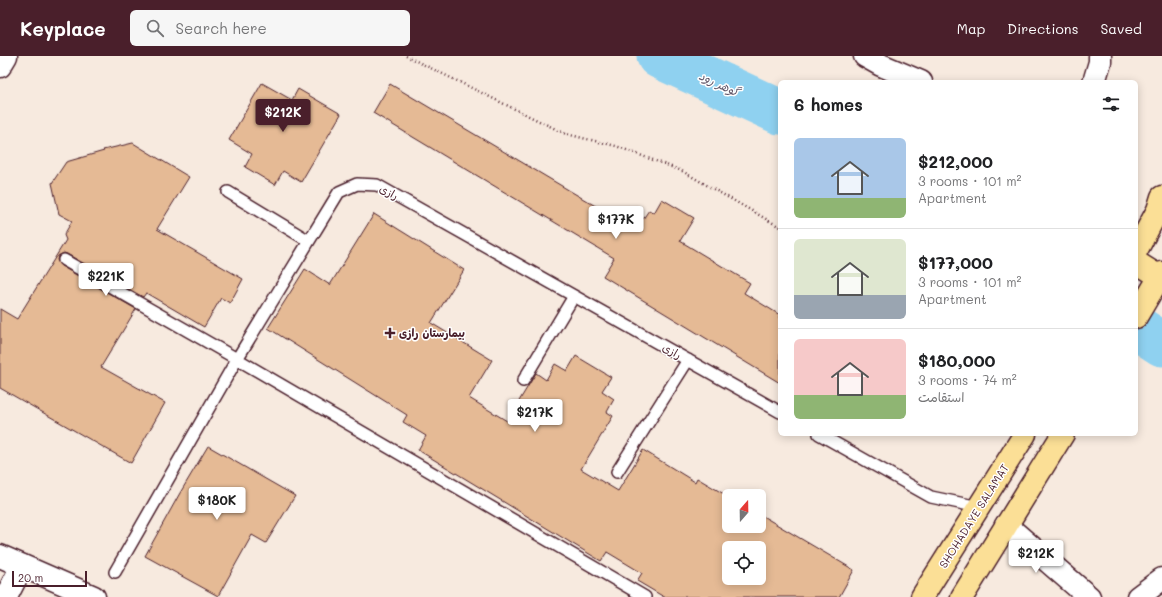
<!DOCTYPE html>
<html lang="en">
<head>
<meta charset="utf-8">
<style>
  body { margin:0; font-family:Mali,"Playpen Sans Arabic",sans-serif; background:#f6f6f6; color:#202124; height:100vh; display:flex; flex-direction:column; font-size:15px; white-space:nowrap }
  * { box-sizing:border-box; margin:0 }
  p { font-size:13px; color:#757577 }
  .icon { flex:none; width:22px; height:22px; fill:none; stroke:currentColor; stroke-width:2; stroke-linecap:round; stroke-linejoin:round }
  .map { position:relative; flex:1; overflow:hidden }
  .drawer { position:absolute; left:778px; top:24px; width:360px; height:356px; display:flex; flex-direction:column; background:#fff; border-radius:6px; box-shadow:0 2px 10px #0003 }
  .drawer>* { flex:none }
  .needle { width:26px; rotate:20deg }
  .controls { position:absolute; left:722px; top:433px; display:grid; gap:8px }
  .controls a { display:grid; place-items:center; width:44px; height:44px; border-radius:6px; background:#fff; box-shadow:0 2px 10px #0003; font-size:20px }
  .scale { position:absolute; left:12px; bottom:10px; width:75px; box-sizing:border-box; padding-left:4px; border:2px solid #4a1f2b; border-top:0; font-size:11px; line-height:14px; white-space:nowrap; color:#4a1f2b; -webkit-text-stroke:3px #fff; paint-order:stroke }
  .price { position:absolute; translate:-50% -34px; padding:0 9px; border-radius:4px; background:#fff; color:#222; font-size:13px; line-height:26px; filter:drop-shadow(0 1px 2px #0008) }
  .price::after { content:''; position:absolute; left:50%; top:24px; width:12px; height:9px; margin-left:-6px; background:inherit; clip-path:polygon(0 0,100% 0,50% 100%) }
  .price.current { background:#4a1f2b; color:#fff }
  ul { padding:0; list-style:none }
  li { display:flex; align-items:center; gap:12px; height:100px; padding:0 16px }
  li+li { border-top:1px solid #e0e0e0 }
  li span { display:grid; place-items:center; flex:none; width:112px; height:80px; border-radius:6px; color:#555 }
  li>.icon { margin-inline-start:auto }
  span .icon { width:48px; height:48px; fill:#fffc; stroke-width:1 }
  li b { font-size:17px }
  h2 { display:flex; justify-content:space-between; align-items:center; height:48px; padding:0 16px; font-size:17px }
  header { display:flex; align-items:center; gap:24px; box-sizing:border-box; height:56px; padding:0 20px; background:#4a1f2b; color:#fff }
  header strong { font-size:19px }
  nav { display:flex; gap:22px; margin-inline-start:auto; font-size:14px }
  .search { width:280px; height:36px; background:#f6f6f6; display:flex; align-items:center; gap:10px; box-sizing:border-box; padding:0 14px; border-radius:6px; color:#757577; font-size:15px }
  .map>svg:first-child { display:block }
</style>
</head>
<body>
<header>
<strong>Keyplace</strong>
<div class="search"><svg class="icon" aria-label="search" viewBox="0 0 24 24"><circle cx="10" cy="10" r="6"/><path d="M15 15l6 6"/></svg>Search here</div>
<nav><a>Map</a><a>Directions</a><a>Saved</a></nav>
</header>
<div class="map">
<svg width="1162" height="541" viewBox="0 0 1162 541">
  <rect width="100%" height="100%" fill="#f7eadf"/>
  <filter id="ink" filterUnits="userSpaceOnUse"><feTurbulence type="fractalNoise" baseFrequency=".025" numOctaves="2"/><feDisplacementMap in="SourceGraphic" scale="8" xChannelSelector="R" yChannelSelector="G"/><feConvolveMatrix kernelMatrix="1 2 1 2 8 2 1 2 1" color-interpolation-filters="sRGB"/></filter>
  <g filter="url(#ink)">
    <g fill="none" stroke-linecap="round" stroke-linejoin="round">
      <!-- river -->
      <path stroke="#8fd1f0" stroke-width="45" d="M659,0l121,56
        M1136,271l26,17"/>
    </g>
    <!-- building -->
    <path fill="#e5ba95" stroke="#4a1f2b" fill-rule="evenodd" d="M262,27l30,17 6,-11 43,25 -40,68 -18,-11 -8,14 -30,-18 7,-13 -23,-14z
      M390,28l229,136 2,-5 9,6 4,-8 9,6 6,-9 5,3 8,-14 32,19 -14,23 70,42 -6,10 36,22v68l-177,-107 11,-18 -241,-145z
      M133,87l56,34 -32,52 86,50 -13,24 -9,-5 -17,29 -58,-34 -3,4 -76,-43 -3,-1 -6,3 -1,4 4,6 75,43 -35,58 64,36 -34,60 -131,-75v-79l17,10 49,-79 -2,-5 8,-14 -13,-7 -7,-31 14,-21 38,-11 -1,-1z
      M374,158l90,56 -33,53 61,37 -23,38 38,23 29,-48 10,7 9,-16 12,7 9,-15 35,21 -9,14 12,8 -7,13 6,4 -32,53 37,22 25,-41 52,32 2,-4 32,19v29h30v-12l95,56 -15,27h-175l-27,-16 5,-8 -35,-21 -6,9 -183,-111 8,-14 -23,-14 4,-7 -139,-87 37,-59 25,16zM729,492h30v30h-30z
      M208,390l87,50 -29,47 -14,-8 -34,61 -73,-40 35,-63z"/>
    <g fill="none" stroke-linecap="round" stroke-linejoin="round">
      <defs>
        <path id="service" d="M228,136l81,49
          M64,204l173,99 102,-167 18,-8 20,1 403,227
          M523,325l51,-85
          M819,378l112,63 48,10
          M617,416l71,-112
          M115,516l122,-213 408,238"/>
        <path id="minor" d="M865,0l16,9 40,17
          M0,10l6,-10
          M1094,26l6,-20v-6
          M1006,469l83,72
          M6,541l16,-31
          M1138,541l24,-18"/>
        <path id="secondary" d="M0,500l94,41"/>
        <path id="primary" d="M1136,195l22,-41 4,-13
          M1136,206l24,15
          M1136,261l26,-44
          M922,541l103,-163
          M962,541l101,-163"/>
      </defs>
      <!-- service casing -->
      <use href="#service" stroke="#4a1f2b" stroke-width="14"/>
      <!-- minor casing -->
      <use href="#minor" stroke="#4a1f2b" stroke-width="25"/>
      <!-- secondary casing -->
      <use href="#secondary" stroke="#4a1f2b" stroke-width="25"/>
      <!-- primary casing -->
      <use href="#primary" stroke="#4a1f2b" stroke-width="25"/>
      <!-- path -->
      <path stroke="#4a1f2b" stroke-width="2.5" stroke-dasharray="1 3" stroke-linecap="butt" d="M406,0l160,78 50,12 66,25 98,56"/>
      <!-- service -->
      <use href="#service" stroke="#fff" stroke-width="11"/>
      <!-- minor -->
      <use href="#minor" stroke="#fff" stroke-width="22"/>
      <!-- secondary -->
      <use href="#secondary" stroke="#fff" stroke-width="22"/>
      <!-- primary -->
      <use href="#primary" stroke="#fbdf96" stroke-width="22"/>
    </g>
  </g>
  <!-- markers -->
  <path fill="#4a1f2b" stroke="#fff" stroke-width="1.5" d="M388 271h4v4h4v4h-4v4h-4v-4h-4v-4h4z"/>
  <g text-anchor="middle" stroke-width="3" stroke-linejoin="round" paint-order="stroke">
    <!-- street labels -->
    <g font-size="11" fill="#4a1f2b" stroke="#fff">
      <text transform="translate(389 136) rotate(28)" y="4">رازی</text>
      <text transform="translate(672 295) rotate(29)" y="4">رازی</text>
      <text transform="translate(974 460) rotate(-58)" y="4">SHOHADAYE SALAMAT</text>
    </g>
    <!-- poi labels -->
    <g font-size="11" font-weight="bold" fill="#4a1f2b" stroke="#fff" text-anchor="start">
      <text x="399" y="281">بیمارستان رازی</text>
    </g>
    <!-- water labels -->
    <g font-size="12" font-style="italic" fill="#5f5466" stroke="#fff">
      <text transform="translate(719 28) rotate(25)" y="4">گوهر رود</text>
    </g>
  </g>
</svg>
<div class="controls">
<a><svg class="needle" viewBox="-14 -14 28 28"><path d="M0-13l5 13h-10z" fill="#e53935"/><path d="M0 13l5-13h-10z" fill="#757577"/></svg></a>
<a><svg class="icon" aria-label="locate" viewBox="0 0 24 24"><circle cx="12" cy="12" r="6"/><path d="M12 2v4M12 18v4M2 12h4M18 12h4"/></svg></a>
</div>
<div class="scale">20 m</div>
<b class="price current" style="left:283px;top:77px">$212K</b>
<b class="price" style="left:616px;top:184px">$177K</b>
<b class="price" style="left:106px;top:241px">$221K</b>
<b class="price" style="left:535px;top:377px">$217K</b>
<b class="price" style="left:217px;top:465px">$180K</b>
<b class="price" style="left:1036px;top:518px">$212K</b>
<section class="drawer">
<h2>6 homes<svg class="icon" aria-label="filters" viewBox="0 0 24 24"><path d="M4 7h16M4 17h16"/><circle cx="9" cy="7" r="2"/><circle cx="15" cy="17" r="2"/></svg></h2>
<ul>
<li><span style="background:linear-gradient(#a9c7e8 75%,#8fb573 0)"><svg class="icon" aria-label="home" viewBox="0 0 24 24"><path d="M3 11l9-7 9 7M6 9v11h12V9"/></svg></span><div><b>$212,000</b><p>3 rooms · 101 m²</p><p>Apartment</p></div></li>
<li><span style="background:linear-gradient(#dfe7d0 70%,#9aa5b1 0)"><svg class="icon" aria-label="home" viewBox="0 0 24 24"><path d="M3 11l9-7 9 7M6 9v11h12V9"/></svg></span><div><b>$177,000</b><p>3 rooms · 101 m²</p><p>Apartment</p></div></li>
<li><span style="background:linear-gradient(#f6c9c9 70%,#8fb573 0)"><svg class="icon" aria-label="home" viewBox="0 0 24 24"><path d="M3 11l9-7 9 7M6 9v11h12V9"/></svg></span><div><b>$180,000</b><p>3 rooms · 74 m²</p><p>استقامت</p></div></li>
</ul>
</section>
</div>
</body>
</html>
